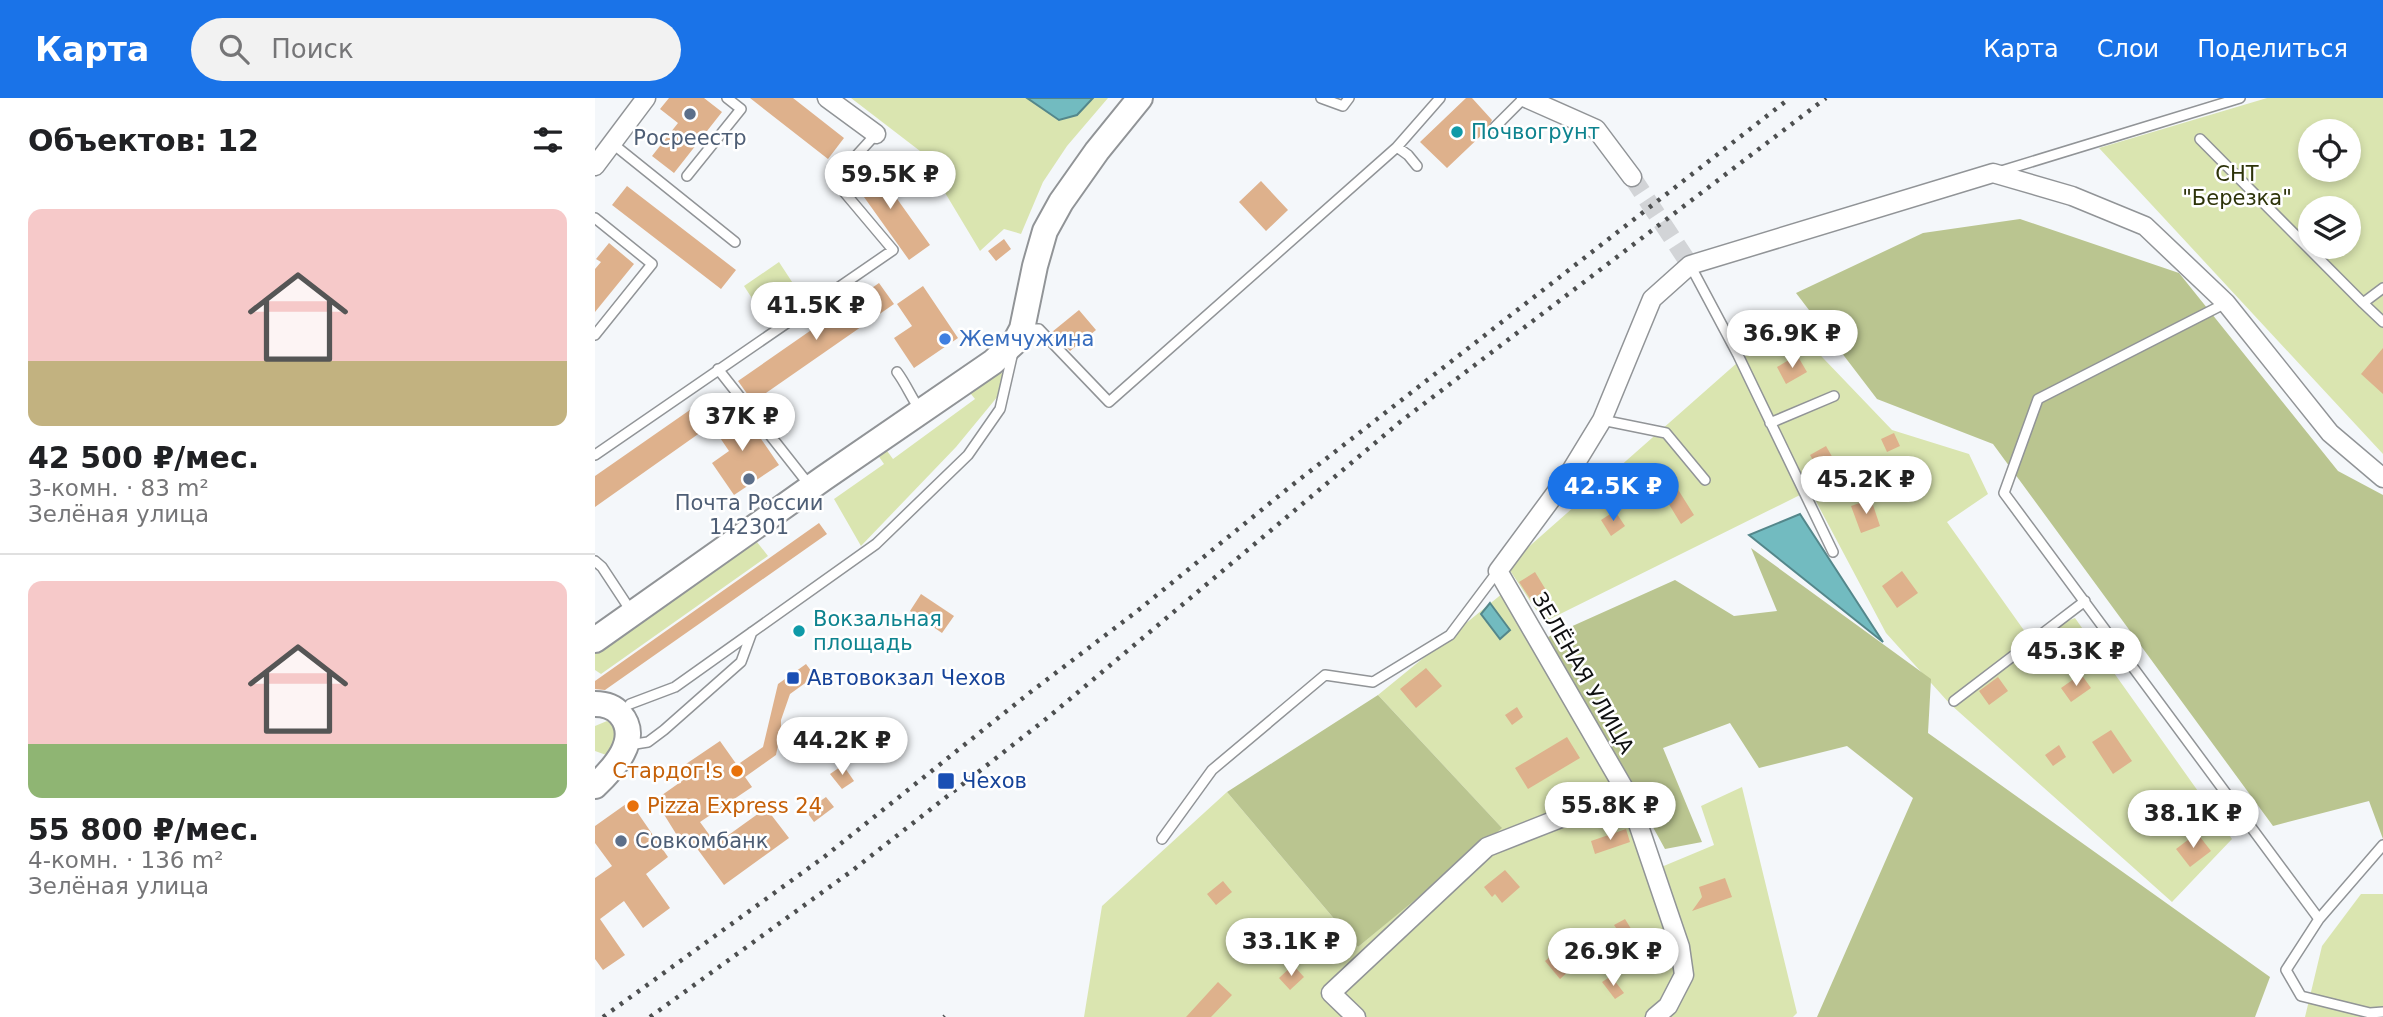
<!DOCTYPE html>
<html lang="ru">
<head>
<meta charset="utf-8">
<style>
  body { margin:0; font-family:"DejaVu Sans",sans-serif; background:#f2f2f2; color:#202124; height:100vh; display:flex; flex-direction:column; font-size:26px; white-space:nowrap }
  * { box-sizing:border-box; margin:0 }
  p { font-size:23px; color:#757577 }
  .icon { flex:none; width:38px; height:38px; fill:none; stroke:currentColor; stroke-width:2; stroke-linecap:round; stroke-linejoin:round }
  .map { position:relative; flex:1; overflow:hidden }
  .panel { display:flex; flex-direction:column; background:#fff; width:595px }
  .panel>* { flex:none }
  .fabs { position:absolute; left:1703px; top:21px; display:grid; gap:14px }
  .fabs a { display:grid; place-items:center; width:63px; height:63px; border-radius:50%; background:#fff; box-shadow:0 4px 10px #0003; font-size:35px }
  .price { position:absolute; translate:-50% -60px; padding:0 16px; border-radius:24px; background:#fff; color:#222; font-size:23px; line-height:46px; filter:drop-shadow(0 2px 4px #0008) }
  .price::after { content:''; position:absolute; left:50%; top:42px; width:21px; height:16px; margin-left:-10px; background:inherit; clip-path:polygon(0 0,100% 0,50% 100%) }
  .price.active { background:#1a73e8; color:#fff }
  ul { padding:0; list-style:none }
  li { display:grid; align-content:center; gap:14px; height:371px; padding:0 28px }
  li+li { border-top:2px solid #e0e0e0 }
  li span { display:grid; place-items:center; height:217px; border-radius:14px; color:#555 }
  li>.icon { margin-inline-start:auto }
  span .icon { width:126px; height:126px; fill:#fffc; stroke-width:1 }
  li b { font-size:30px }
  h2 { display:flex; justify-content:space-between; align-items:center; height:84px; padding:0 28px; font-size:30px }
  header { display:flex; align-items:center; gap:42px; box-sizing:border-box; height:98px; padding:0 35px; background:#1a73e8; color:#fff }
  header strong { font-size:33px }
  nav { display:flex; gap:38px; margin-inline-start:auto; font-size:24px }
  .search { width:490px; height:63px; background:#f2f2f2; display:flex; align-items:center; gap:18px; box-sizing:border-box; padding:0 24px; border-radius:38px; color:#757577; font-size:26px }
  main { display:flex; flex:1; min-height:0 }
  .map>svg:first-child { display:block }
</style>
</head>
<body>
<header>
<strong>Карта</strong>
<div class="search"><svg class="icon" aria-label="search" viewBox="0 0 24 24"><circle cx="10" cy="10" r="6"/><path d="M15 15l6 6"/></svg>Поиск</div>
<nav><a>Карта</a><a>Слои</a><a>Поделиться</a></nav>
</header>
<main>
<section class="panel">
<h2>Объектов: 12<svg class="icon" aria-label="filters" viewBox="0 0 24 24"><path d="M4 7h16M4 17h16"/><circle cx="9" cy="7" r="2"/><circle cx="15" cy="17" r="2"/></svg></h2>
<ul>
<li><span style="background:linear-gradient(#f6c9c9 70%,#c2b280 0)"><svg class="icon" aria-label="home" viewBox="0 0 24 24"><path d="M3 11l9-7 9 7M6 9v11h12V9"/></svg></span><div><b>42 500 ₽/мес.</b><p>3-комн. · 83 m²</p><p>Зелёная улица</p></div></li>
<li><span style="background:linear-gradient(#f6c9c9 75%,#8fb573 0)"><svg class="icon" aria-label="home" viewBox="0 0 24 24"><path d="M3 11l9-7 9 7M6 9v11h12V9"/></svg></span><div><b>55 800 ₽/мес.</b><p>4-комн. · 136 m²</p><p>Зелёная улица</p></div></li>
</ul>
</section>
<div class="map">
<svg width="1788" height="919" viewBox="0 0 1788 919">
  <rect width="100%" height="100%" fill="#f4f7fa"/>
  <!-- green -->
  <path fill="#dae5b0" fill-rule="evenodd" d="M256,0h257l-41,48 -24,36 -22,52 -17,-5 -24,22 -60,-100z
    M1672,0h116v356l-284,-306zM1715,33h39v39h-39zM1715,110h39v39h-39z
    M184,164l17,26 -35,24 -17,-26z
    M1206,237l91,95 77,24 19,40 -41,28 81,114 47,-18 157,221 -60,63 -222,-198 -64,-71 -76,-143 -266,132 -37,-56 239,-211z
    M406,274l5,8 -3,10 -47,57 -95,99 -27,-47 50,-35 -13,-19 8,-5 14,19 82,-60 -8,-10z
    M162,444l11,14 -167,118 -6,-4v-19z
    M908,495l123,218 21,62 67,-28 -13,-39 41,-19 55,226 -4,4h-709l18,-111 125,-114 131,155 143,-120 -123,-132z
    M12,623l14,8 -12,27 -14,-5v-25z
    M1766,796h22v123h-78l17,-71z"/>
  <!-- forest -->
  <path fill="#bac590" d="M1425,121l159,54 159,198 45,24v344l-14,-38 -96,25 -280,-382 -116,-45 -81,-106 127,-60z
    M1156,450l180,131 -3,54 342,244 -15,40h-438l96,-219 -66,-52 -88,22 -29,-45 -67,25 39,94 -37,7 -117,-212 127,-57 59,36 43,-5z
    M783,597l124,133 -144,119 -131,-155z"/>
  <!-- water -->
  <path fill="#72bbc0" stroke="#54878b" stroke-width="2" d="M432,0h66l-16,17 -18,5z
    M1205,416l83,128 -134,-107z
    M895,505l20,27 -10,9 -19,-25z"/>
  <!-- building -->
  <path fill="#deb18c" d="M74,0h35l18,14 -48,61 -22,-17 26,-33 -18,-14z
    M155,0h43l51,40 -16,21z
    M871,0h6l20,22 -4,9 -41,39 -27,-26z
    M275,63l60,84 -21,15 -60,-84z
    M666,83l27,29 -22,21 -27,-29z
    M32,88l109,84 -15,19 -109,-84z
    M409,141l7,10 -15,12 -8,-10z
    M14,145l25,21 -39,48v-43l6,-7 -5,-3z
    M284,185l15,21 -141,98 -15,-21z
    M328,188l35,52 -44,30 -20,-30 18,-12 -15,-22z
    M484,212l17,20 -26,21 -18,-19z
    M1788,250v46l-22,-20z
    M1202,257l10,17 -21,12 -9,-17z
    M102,307l14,20 -116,82v-31z
    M144,309l40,58 -45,30 -22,-32 17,-12 -17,-25z
    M1299,335l6,13 -13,6 -6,-13z
    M1231,348l8,14 -16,9 -8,-14z
    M1077,382l22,35 -13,9 -22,-36z
    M1276,401l9,27 -19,7 -10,-27z
    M1020,413l10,15 -14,10 -10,-16z
    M224,425l8,11 -222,156 -10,-1v-8z
    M1307,473l16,22 -21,15 -15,-22z
    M940,474l11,18 -15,10 -12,-18z
    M326,496l33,22 -12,17 -32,-22z
    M211,566l9,12 -25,18 -9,26v11l-5,24 -31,22 7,10 -52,35 16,22 50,-36 23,30 -65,47 -34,-46 -7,6 -28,-45 34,-24 -6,-10 37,-25 17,24 26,-18 15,-63z
    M831,570l16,18 -26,22 -16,-19z
    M1486,576l10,14 -20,14 -10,-14z
    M1403,579l10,14 -19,14 -10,-14z
    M922,609l6,10 -11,8 -7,-10z
    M1516,632l21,31 -19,13 -21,-32z
    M972,639l13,21 -52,31 -13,-21z
    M1464,647l7,12 -13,9 -8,-11z
    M248,667l11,16 -12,8 -12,-15z
    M231,699l8,10 -20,15 -8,-11z
    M31,706l7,2 35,51 -22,17 24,34 -27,20 -19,-27 -24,18 25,36 -22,15 -8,-11v-81l17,-12 -17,-23v-17z
    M1031,731l4,13 -35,12 -4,-13z
    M1602,735l14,18 -21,16 -14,-18z
    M910,772l15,17 -18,16 -7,-9 -3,3 -8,-10z
    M1130,780l7,19 -40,14 10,-14 -3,-10z
    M628,783l9,11 -16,13 -9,-11z
    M685,821l12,13 -9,7 -11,-13z
    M1030,821l8,13 -10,6 -9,-13z
    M960,855l15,17 -10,9 -15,-18z
    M698,867l11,12 -14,13 -11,-12z
    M1016,878l13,17 -9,6 -13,-17z
    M623,884l14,13 -21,22h-25z"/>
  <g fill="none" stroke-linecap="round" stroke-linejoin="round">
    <!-- street-tunnel -->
    <path stroke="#d2d4d7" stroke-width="18" stroke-dasharray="18 9" stroke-linecap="butt" d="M1037,79l58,88"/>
    <defs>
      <path id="lane" d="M726,0l22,8 6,-8
        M900,29l29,-29
        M1605,41l163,164 20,-15
        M18,46l122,98
        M802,49l11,8 9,11
        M1403,74l242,-74
        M92,78l54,-67 -14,-11
        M0,120l57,46 -57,71
        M1095,167l48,90 95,197
        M1631,205l-188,96 -34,94 315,426
        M1768,205l20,19
        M430,231h14l70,73 288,-255 43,-49
        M123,271l92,117
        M302,274c9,12 14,25 23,38
        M1007,322l64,13 39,47
        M1175,325l64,-27
        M0,357l298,-205 -59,-70 42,-46
        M0,463l7,6 29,44
        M1359,603l131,-100
        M35,606l45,-17 201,-143 92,-89 32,-46 13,-57
        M34,647l19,-3 16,-12 77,-68 11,-30
        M567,741l50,-69 113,-95 48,7 77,-47 48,-64
        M1788,747l-64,74 -33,51 15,26 69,17 13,-1"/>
      <path id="street" d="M232,0l49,36
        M931,0l70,31 36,48
        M0,68l51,-68
        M761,919l-25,-24 156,-146 89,-35 53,-15
        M1060,919l13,-11 16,-31 -4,-28 -51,-150 -131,-226 68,-92 36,-59 50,-121 38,-34 303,-92 79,23 73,30 81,77 104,130 53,45"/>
      <path id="secondary" d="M0,542l229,-162 169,-116 22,-20 7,-13 13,-63 10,-35 16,-29 36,-51 43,-53
        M0,606c10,0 19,3 25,10 22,25 -7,55 -25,72"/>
    </defs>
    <!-- lane casing -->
    <use href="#lane" stroke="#919497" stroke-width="12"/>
    <!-- street casing -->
    <use href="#street" stroke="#919497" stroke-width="21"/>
    <!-- secondary casing -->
    <use href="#secondary" stroke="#919497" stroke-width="28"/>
    <!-- lane -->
    <use href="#lane" stroke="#fff" stroke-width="9"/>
    <!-- street -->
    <use href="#street" stroke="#fff" stroke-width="18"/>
    <!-- secondary -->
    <use href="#secondary" stroke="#fff" stroke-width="24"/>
    <!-- rail -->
    <path stroke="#4d4f50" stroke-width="4.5" stroke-dasharray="3.5 7" stroke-linecap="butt" d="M8,919l221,-160 204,-163 108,-82 155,-126 499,-388
      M55,919l203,-147 193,-151 354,-297 426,-324
      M349,919l1,-1"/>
  </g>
  <!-- markers -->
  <g fill="#5c6f8a" stroke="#fff" stroke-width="2.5">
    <circle cx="95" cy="16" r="7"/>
    <circle cx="154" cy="381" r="7"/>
    <circle cx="26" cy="743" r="7"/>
  </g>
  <g fill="#0f9aa8" stroke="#fff" stroke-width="2.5">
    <circle cx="862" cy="34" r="7"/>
    <circle cx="204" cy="533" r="7"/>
  </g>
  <circle fill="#3f7fe0" stroke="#fff" stroke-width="2.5" cx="350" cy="241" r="7"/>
  <g fill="#1a4fb4" stroke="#fff" stroke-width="2.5">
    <rect x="191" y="573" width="14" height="14" rx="3.5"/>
    <rect x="342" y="674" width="18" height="18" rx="3.5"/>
  </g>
  <g fill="#e8710a" stroke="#fff" stroke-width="2.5">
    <circle cx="142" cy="673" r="7"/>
    <circle cx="38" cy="708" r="7"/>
  </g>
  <g text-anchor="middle" stroke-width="5" stroke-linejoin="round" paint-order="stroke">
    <!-- culture labels -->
    <g font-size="21" fill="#0d838f" stroke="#fff" text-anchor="start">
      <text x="876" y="41">Почвогрунт</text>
      <text x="218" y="528">Вокзальная<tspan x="218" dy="24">площадь</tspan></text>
    </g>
    <!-- service labels -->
    <g font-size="21" fill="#4e5e75" stroke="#fff">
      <text x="95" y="47">Росреестр</text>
      <text x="154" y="412">Почта России<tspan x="154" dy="24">142301</tspan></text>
      <text x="40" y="750" text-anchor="start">Совкомбанк</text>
    </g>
    <!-- park labels -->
    <g font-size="21" fill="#2d3309" stroke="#fff">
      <text x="1642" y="83">СНТ<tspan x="1642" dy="24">"Березка"</tspan></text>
    </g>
    <!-- shop labels -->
    <g font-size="21" fill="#366cbe" stroke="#fff" text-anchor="start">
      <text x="364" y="248">Жемчужина</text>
    </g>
    <!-- street labels -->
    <g font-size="21" fill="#0e0f10" stroke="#fff">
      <text transform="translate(988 575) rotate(60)" y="7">ЗЕЛЁНАЯ УЛИЦА</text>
    </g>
    <!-- transit labels -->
    <g font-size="21" fill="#164399" stroke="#fff" text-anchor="start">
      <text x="212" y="587">Автовокзал Чехов</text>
      <text x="367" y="690">Чехов</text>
    </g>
    <!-- food labels -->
    <g font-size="21" fill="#c56008" stroke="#fff" text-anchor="end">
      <text x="128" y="680">Стардог!s</text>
      <text x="52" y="715" text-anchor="start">Pizza Express 24</text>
    </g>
  </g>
</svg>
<div class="fabs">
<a><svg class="icon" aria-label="locate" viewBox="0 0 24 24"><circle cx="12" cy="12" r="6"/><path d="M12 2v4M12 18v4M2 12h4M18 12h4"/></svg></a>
<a><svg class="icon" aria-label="layers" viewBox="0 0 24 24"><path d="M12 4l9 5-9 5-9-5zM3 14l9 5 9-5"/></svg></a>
</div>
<b class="price" style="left:295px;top:113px">59.5K ₽</b>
<b class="price" style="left:221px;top:244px">41.5K ₽</b>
<b class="price" style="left:1197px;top:272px">36.9K ₽</b>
<b class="price" style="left:147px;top:355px">37K ₽</b>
<b class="price" style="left:1271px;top:418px">45.2K ₽</b>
<b class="price active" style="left:1018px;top:425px">42.5K ₽</b>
<b class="price" style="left:1481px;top:590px">45.3K ₽</b>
<b class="price" style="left:247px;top:679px">44.2K ₽</b>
<b class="price" style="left:1015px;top:744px">55.8K ₽</b>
<b class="price" style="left:1598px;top:752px">38.1K ₽</b>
<b class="price" style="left:696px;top:880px">33.1K ₽</b>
<b class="price" style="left:1018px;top:890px">26.9K ₽</b>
</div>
</main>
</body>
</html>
